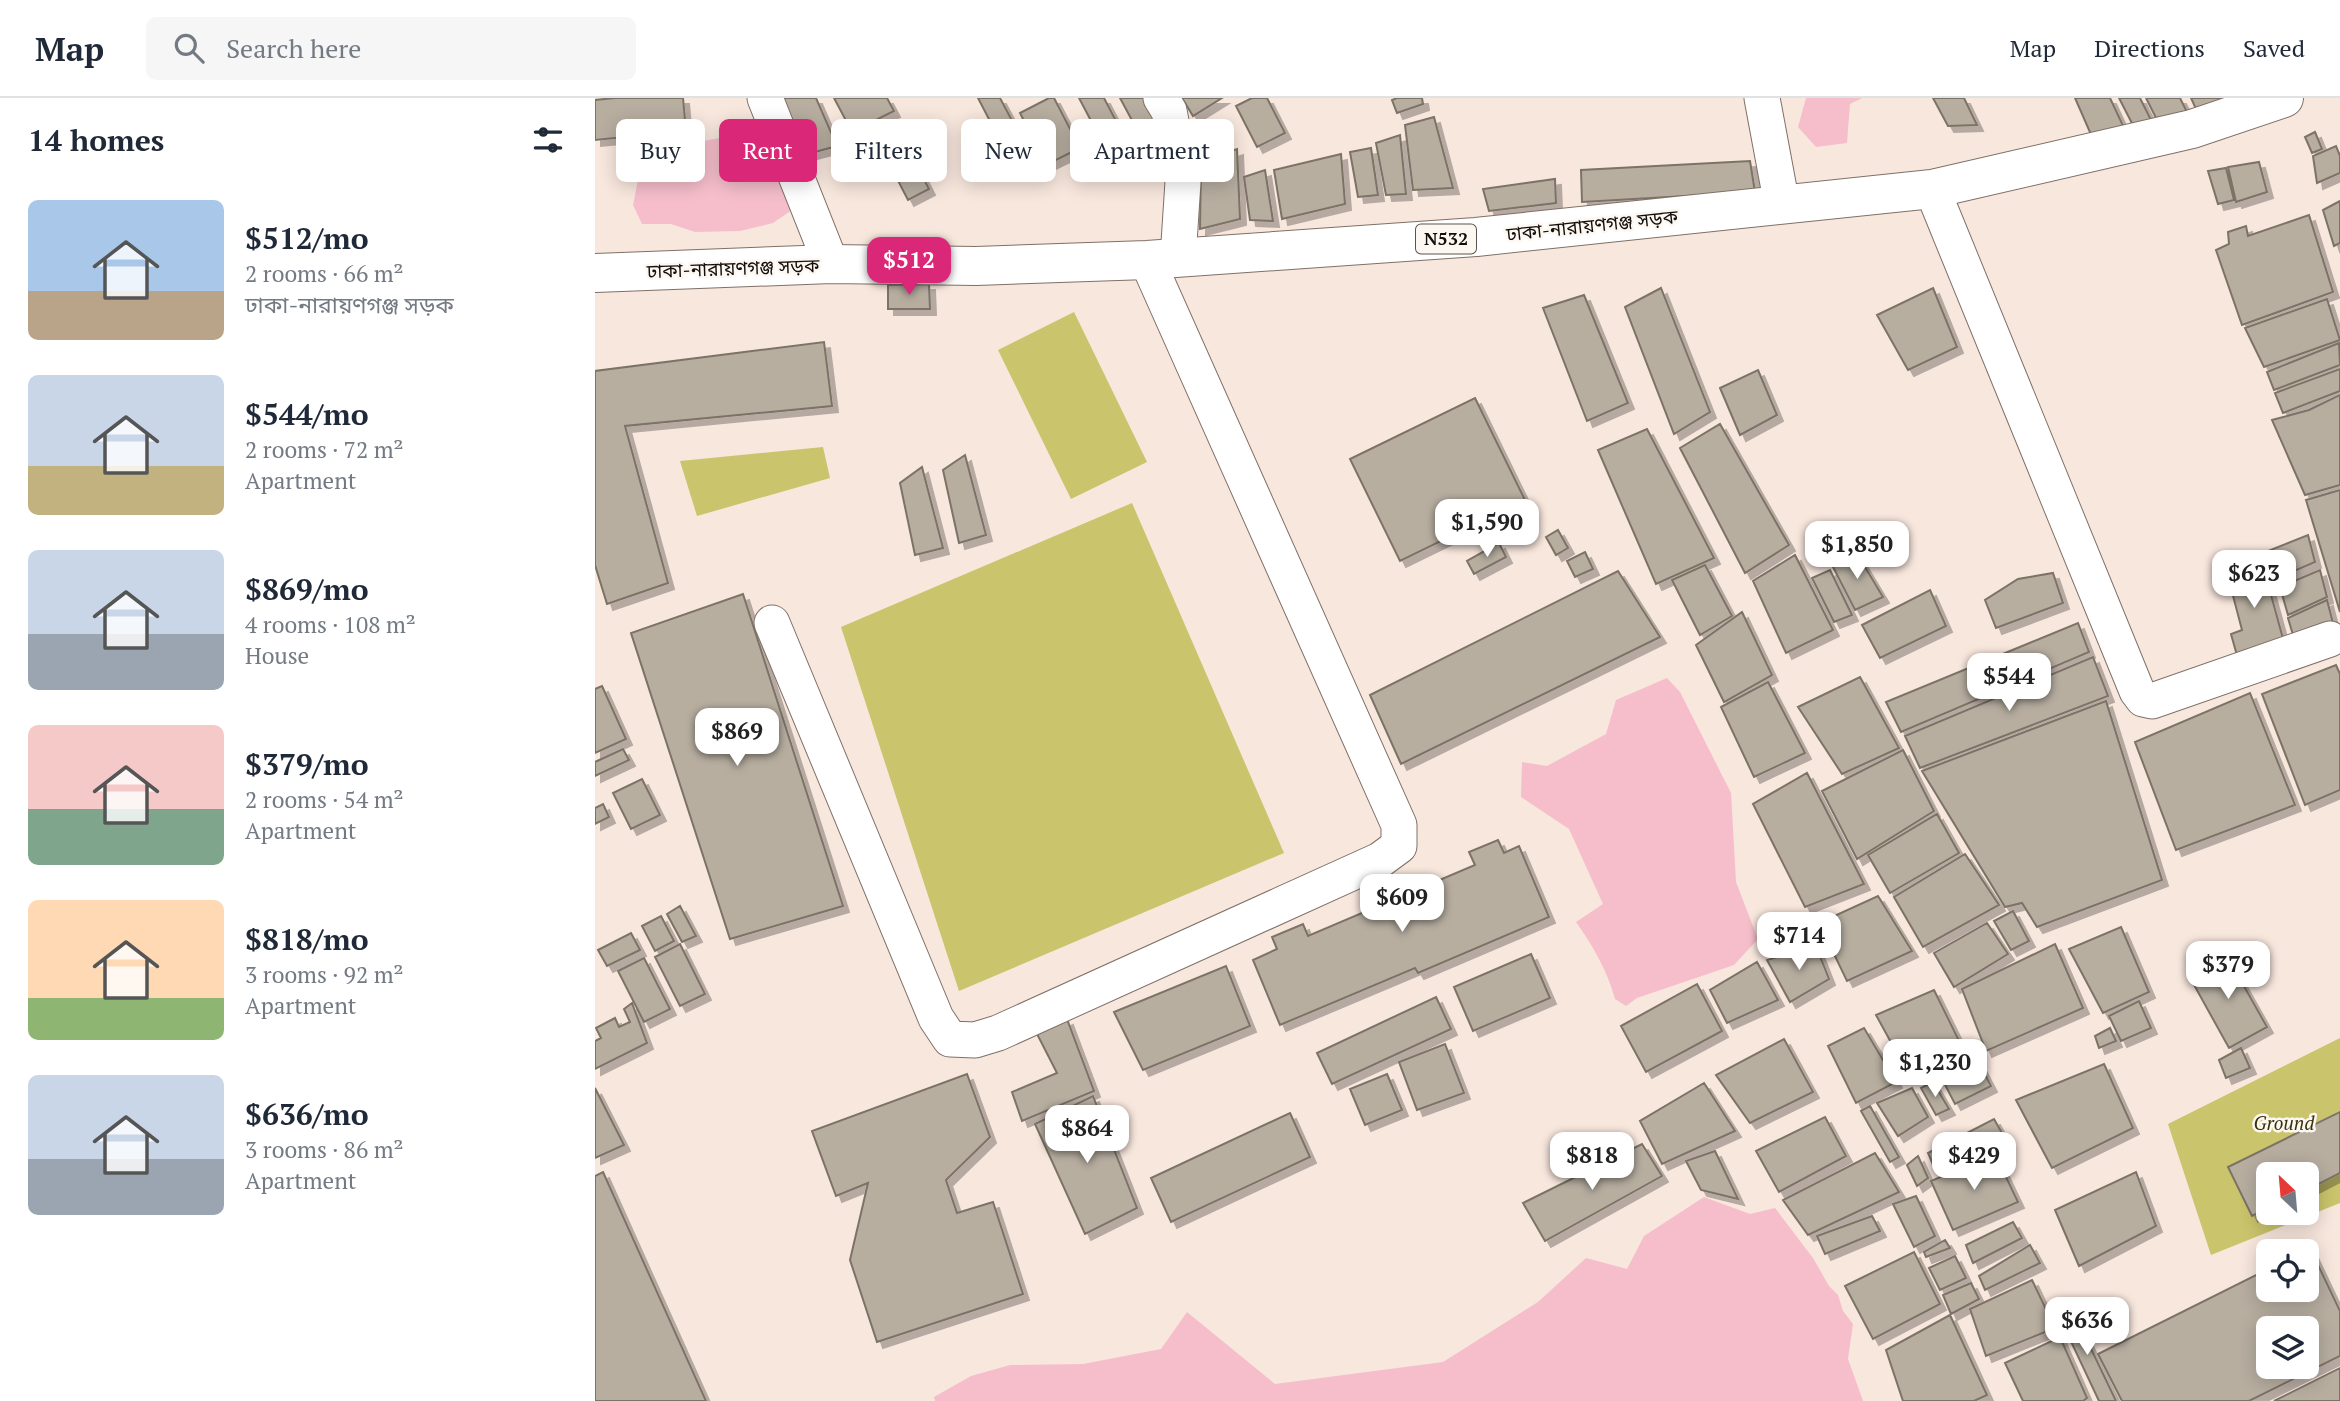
<!DOCTYPE html>
<html lang="en">
<head>
<meta charset="utf-8">
<style>
  body { margin:0; font-family:"PT Serif","Noto Sans Bengali",serif; background:#f6f6f7; color:#1f2937; height:100vh; display:flex; flex-direction:column; font-size:26px; white-space:nowrap }
  * { box-sizing:border-box; margin:0 }
  p { font-size:23px; color:#747a83 }
  .icon { flex:none; width:38px; height:38px; fill:none; stroke:currentColor; stroke-width:2; stroke-linecap:round; stroke-linejoin:round }
  .map { position:relative; flex:1; overflow:hidden }
  .sheet { display:flex; flex-direction:column; background:#fff; width:595px }
  .sheet>* { flex:none }
  .top-card { position:absolute; left:21px; top:21px; width:665px; height:63px; display:flex; gap:14px }
  .needle { width:46px; rotate:334deg }
  .tools { position:absolute; left:1661px; top:1064px; display:grid; gap:14px }
  .tools a { display:grid; place-items:center; width:63px; height:63px; border-radius:10px; background:#fff; box-shadow:0 4px 18px #0003; font-size:35px }
  .price { position:absolute; translate:-50% -60px; padding:0 16px; border-radius:14px; background:#fff; color:#222; font-size:23px; line-height:46px; filter:drop-shadow(0 2px 4px #0008) }
  .price::after { content:''; position:absolute; left:50%; top:42px; width:21px; height:16px; margin-left:-10px; background:inherit; clip-path:polygon(0 0,100% 0,50% 100%) }
  .price.on { background:#db2777; color:#fff }
  ul { padding:0; list-style:none }
  li { display:flex; align-items:center; gap:21px; height:175px; padding:0 28px }
  li span { display:grid; place-items:center; flex:none; width:196px; height:140px; border-radius:10px; color:#555 }
  li>.icon { margin-inline-start:auto }
  span .icon { width:84px; height:84px; fill:#fffc; stroke-width:1 }
  li b { font-size:30px }
  h2 { display:flex; justify-content:space-between; align-items:center; height:84px; padding:0 28px; font-size:30px }
  .tag { padding:0 24px; border-radius:10px; background:#fff; box-shadow:0 4px 18px #0003; font-size:24px; line-height:63px }
  .tag.on { background:#db2777; color:#fff }
  header { display:flex; align-items:center; gap:42px; box-sizing:border-box; height:98px; padding:0 35px; background:#fff; border-bottom:2px solid #e0e1e3 }
  header strong { font-size:33px }
  nav { display:flex; gap:38px; margin-inline-start:auto; font-size:24px }
  .search { width:490px; height:63px; background:#f6f6f7; display:flex; align-items:center; gap:18px; box-sizing:border-box; padding:0 24px; border-radius:10px; color:#747a83; font-size:26px }
  main { display:flex; flex:1; min-height:0 }
  .map>svg:first-child { display:block }
</style>
</head>
<body>
<header>
<strong>Map</strong>
<div class="search"><svg class="icon" aria-label="search" viewBox="0 0 24 24"><circle cx="10" cy="10" r="6"/><path d="M15 15l6 6"/></svg>Search here</div>
<nav><a>Map</a><a>Directions</a><a>Saved</a></nav>
</header>
<main>
<section class="sheet">
<h2>14 homes<svg class="icon" aria-label="filters" viewBox="0 0 24 24"><path d="M4 7h16M4 17h16"/><circle cx="9" cy="7" r="2"/><circle cx="15" cy="17" r="2"/></svg></h2>
<ul>
<li><span style="background:linear-gradient(#a9c7e8 65%,#b9a48a 0)"><svg class="icon" aria-label="home" viewBox="0 0 24 24"><path d="M3 11l9-7 9 7M6 9v11h12V9"/></svg></span><div><b>$512/mo</b><p>2 rooms · 66 m²</p><p>ঢাকা-নারায়ণগঞ্জ সড়ক</p></div></li>
<li><span style="background:linear-gradient(#c9d6e8 65%,#c2b280 0)"><svg class="icon" aria-label="home" viewBox="0 0 24 24"><path d="M3 11l9-7 9 7M6 9v11h12V9"/></svg></span><div><b>$544/mo</b><p>2 rooms · 72 m²</p><p>Apartment</p></div></li>
<li><span style="background:linear-gradient(#c9d6e8 60%,#9aa5b1 0)"><svg class="icon" aria-label="home" viewBox="0 0 24 24"><path d="M3 11l9-7 9 7M6 9v11h12V9"/></svg></span><div><b>$869/mo</b><p>4 rooms · 108 m²</p><p>House</p></div></li>
<li><span style="background:linear-gradient(#f6c9c9 60%,#7fa58c 0)"><svg class="icon" aria-label="home" viewBox="0 0 24 24"><path d="M3 11l9-7 9 7M6 9v11h12V9"/></svg></span><div><b>$379/mo</b><p>2 rooms · 54 m²</p><p>Apartment</p></div></li>
<li><span style="background:linear-gradient(#ffd9b3 70%,#8fb573 0)"><svg class="icon" aria-label="home" viewBox="0 0 24 24"><path d="M3 11l9-7 9 7M6 9v11h12V9"/></svg></span><div><b>$818/mo</b><p>3 rooms · 92 m²</p><p>Apartment</p></div></li>
<li><span style="background:linear-gradient(#c9d6e8 60%,#9aa5b1 0)"><svg class="icon" aria-label="home" viewBox="0 0 24 24"><path d="M3 11l9-7 9 7M6 9v11h12V9"/></svg></span><div><b>$636/mo</b><p>3 rooms · 86 m²</p><p>Apartment</p></div></li>
</ul>
</section>
<div class="map">
<svg width="1745" height="1303" viewBox="0 0 1745 1303">
  <defs>
    <filter id="shadow"><feDropShadow dx="6" dy="6" stdDeviation="0" flood-color="#0004"/></filter>
  </defs>
  <rect width="100%" height="100%" fill="#f8e7dd"/>
  <!-- green -->
  <path fill="#cac46c" fill-rule="evenodd" d="M479,214l73,150 -76,37 -73,-149z
    M228,349l7,31 -133,38 -17,-55z
    M537,405l152,350 -325,138 -118,-364z
    M1745,940v165l-129,52 -43,-131zM1673,1076h39v39h-39z"/>
  <!-- water -->
  <path fill="#f6becb" d="M1211,0h56l-12,6 -3,39 -31,4 -18,-20z
    M137,38l24,2 23,20 13,52 -19,13 -33,8 -45,1 -24,-8h-29l-9,-19 5,-25 19,-19 40,-19z
    M1072,580l13,14 51,101 5,89 22,57 -24,26 -97,33 -11,8 -11,-7c-8,-29 -22,-53 -39,-77l27,-18 -34,-75 -48,-32 1,-35 25,4 59,-32 10,-34z
    M1109,1099l46,17 25,-6 38,50 16,28 9,9 5,16 10,13 -5,35 15,42h-928l-1,-4 37,-21 39,-11 73,-1 78,-15 26,-37 88,72 168,-22 95,-60 48,-44 41,11 17,-33z"/>
  <!-- building -->
  <path fill="#b7aea0" stroke="#7c7366" stroke-width="2" fill-rule="evenodd" filter="url(#shadow)" d="M20,0h68l3,33 -91,9v-40z
    M181,0h40l21,48 -37,10z
    M239,0h53l7,13 -42,21z
    M383,0h22l25,47 -18,9z
    M454,0h5l26,50 -34,17 -26,-52z
    M484,0h25l23,44 -19,11z
    M525,0h28l16,30 -22,11z
    M587,0h40l-29,18z
    M657,0h15l18,35 -28,14 -21,-41z
    M802,0h25l1,6 -26,9 -5,-13z
    M1338,0h31l13,27 -29,1z
    M1480,0h35l16,34 -30,14z
    M1524,0h21l14,28 -16,9z
    M1551,0h34l8,16 -27,14z
    M1596,0h55l-45,22z
    M839,19l19,71 -40,2 -8,-65z
    M304,32l30,59 -21,11 -30,-58z
    M1720,34l7,17 -10,4 -7,-16z
    M805,37l6,59 -20,1 -10,-52z
    M1741,48l4,10v17l-23,10 -4,-27z
    M776,50l7,47 -20,2 -8,-45z
    M642,51l3,70 -40,10 1,-68z
    M746,56l4,50 -63,15 -8,-49z
    M1155,63l5,31 -173,10 -1,-32z
    M1664,64l8,30 -31,10 -8,-35z
    M1631,70l8,32 -16,4 -10,-33z
    M670,72l8,51 -23,-1 -6,-43z
    M960,81l1,24 -67,8 -6,-22z
    M1745,103v42l-6,3 -11,-36z
    M1714,117l24,77 -91,33 -26,-75 13,-6 -1,-12 18,-6 2,10z
    M334,186l1,25h-42v-24z
    M1066,190l49,124 -36,22 -49,-127z
    M1338,190l24,59 -49,23 -31,-55z
    M989,197l44,108 -41,18 -44,-113z
    M1732,201l13,41 -76,27 -19,-39z
    M229,244l8,64 -207,20 43,157 -61,21 -12,-39v-194z
    M1744,245l1,22 -66,25 -7,-18z
    M1745,271v22l-57,22 -8,-20z
    M1163,272l19,45 -37,20 -20,-47z
    M1745,297v90l-35,10 -33,-75 37,-10z
    M880,300l50,102 -125,61 -50,-102z
    M1125,326l69,121 -44,28 -65,-125z
    M1052,331l67,129 -58,26 -58,-134z
    M370,357l21,80 -27,8 -16,-73z
    M327,369l21,81 -28,7 -15,-72z
    M1745,392v122l-34,-112z
    M963,432l10,18 -12,7 -10,-18z
    M1713,437l7,27 -39,17 -8,-28z
    M904,445l7,14 -32,17 -7,-13z
    M1664,453l26,95 -45,20 -9,-32 11,-4 -17,-65z
    M990,454l8,17 -18,8 -8,-16z
    M1261,454l27,45 -28,13 -23,-45z
    M1200,457l38,75 -47,23 -33,-72z
    M1110,467l27,51 -32,19 -28,-55z
    M1235,472l22,45 -18,7 -22,-44z
    M1725,472l7,27 -39,18 -8,-28z
    M1023,473l42,66 -259,127 -31,-69z
    M1458,475l10,30 -67,25 -11,-28 33,-21z
    M1335,492l16,36 -66,32 -18,-33z
    M148,496l100,312 -113,33 -99,-306z
    M1732,502l7,27 -38,18 -8,-27z
    M1147,514l30,63 -48,27 -28,-57z
    M1483,525l11,29 -188,80 -15,-30z
    M1498,559l15,39 -188,72 -15,-32z
    M1741,567l4,9v116l-35,15 -43,-111z
    M1265,579l39,71 -57,26 -44,-67z
    M1173,584l37,71 -51,24 -33,-70z
    M7,588l24,53 -31,14v-64z
    M1655,595l45,112 -119,45 -41,-108z
    M1511,603l56,179 -125,47 -15,-24 -17,4 -83,-136z
    M28,651l6,11 -34,16v-14z
    M1308,652l31,61 -77,48 -35,-68z
    M1212,675l57,111 -59,23 -52,-103z
    M47,681l18,36 -29,14 -18,-36z
    M8,706l6,13 -14,7v-16z
    M1342,716l22,39 -69,40 -22,-38z
    M903,742l6,13 15,-7 30,71 -131,56 -3,-5 -135,57 -27,-65 24,-11 -5,-12 31,-13 5,12 167,-71 -6,-13z
    M1370,756l34,51 -76,42 -29,-50z
    M1283,798l34,55 -65,30 -28,-58z
    M85,808l16,30 -14,6 -15,-28z
    M1418,813l16,30 -18,9 -17,-29z
    M66,818l13,25 -19,10 -13,-25z
    M1392,825l21,31 -54,33 -20,-34z
    M1526,829l28,65 -46,21 -34,-64z
    M36,835l9,17 -33,16 -9,-16z
    M85,846l25,50 -25,12 -25,-49z
    M1460,846l28,64 -97,43 -24,-62z
    M1221,848l13,33 -39,23 -23,-42z
    M936,856l19,44 -77,33 -19,-44z
    M1632,858l40,71 -38,21 -41,-74z
    M49,860l26,51 -26,13 -26,-51z
    M1162,864l21,38 -51,23 -17,-33z
    M631,868l24,60 -107,44 -29,-58z
    M1102,886l25,47 -76,41 -25,-46z
    M1339,892l32,65 -56,22 -34,-62z
    M841,899l15,32 -119,55 -15,-31z
    M1544,903l12,27 -30,13 -12,-25z
    M37,905l15,40 -52,26v-28l6,-3 -5,-10 19,-10 4,9 11,-5 -6,-13z
    M472,921l27,72 -72,30 -10,-29 45,-19 -20,-39z
    M1269,930l32,54 -40,21 -28,-57z
    M1515,930l6,13 -17,7 -4,-12z
    M1189,941l29,53 -63,31 -34,-48z
    M850,946l19,49 -47,17 -18,-48z
    M1646,950l9,20 -24,10 -7,-18z
    M1382,961l14,27 -36,18 -14,-27z
    M1509,966l29,64 -81,40 -36,-68z
    M372,976l23,63 -44,43 11,33 36,-11 30,92 -146,48 -27,-82 18,-77 -32,13 -24,-65z
    M792,976l15,36 -37,15 -15,-36z
    M1338,984l16,27 -13,6 -15,-27z
    M1109,985l31,48 -73,33 -22,-43z
    M0,990l29,57 -29,13z
    M1317,990l16,29 -30,19 -21,-33z
    M498,998l44,112 -52,26 -50,-110z
    M1275,1008l29,51 -9,5 -29,-51z
    M1745,1014v61l-33,17v-16h-39v34l-16,8 -24,-49z
    M695,1015l20,44 -139,65 -20,-44z
    M1230,1019l21,39 -67,36 -23,-41z
    M1399,1021l8,14 -68,34 -6,-14z
    M1047,1046l20,32 -117,65 -22,-38z
    M1120,1053l23,48 -37,-9 -15,-29z
    M1280,1055l24,39 -91,43 -25,-35z
    M1400,1056l23,48 -65,28 -22,-49z
    M1323,1058l10,22 -11,8 -10,-21z
    M8,1074l103,229h-111v-225z
    M1541,1074l20,54 -77,40 -24,-56z
    M1321,1098l19,40 -21,11 -21,-43z
    M1277,1118l8,15 -55,23 -8,-18z
    M1418,1124l9,16 -49,25 -7,-18z
    M1350,1142l5,8 -24,9 -2,-5z
    M1435,1147l10,18 -55,27 -6,-14z
    M1715,1150l30,63v45l-91,45h-127l-24,-47 170,-85v21h39v-39h-4zM1673,1230h39v39h-39z
    M1319,1154l26,52 -67,35 -28,-53z
    M1360,1158l11,22 -26,12 -11,-22z
    M1437,1182l23,48 -69,28 -16,-47z
    M1376,1185l8,16 -28,15 -8,-19z
    M1477,1211l44,92h-17l-40,-85z
    M1355,1217l37,80 -13,6h-71l-17,-51z
    M1465,1239l27,61 -4,3h-60l-18,-38z
    M1745,1270v33h-66z"/>
  <g fill="none" stroke-linecap="round" stroke-linejoin="round">
    <defs>
      <path id="minor" d="M170,0l66,166
        M566,0l8,13 14,71 -5,76
        M1167,0l20,107
        M1337,91l205,502 6,8 9,2 178,-62
        M177,525l164,395 14,21 25,1 23,-7 382,-173 19,-14v-21l-252,-565"/>
      <path id="trunk" d="M0,175l236,-9 145,2 171,-6 329,-23 456,-48 260,-60 92,-31"/>
    </defs>
    <!-- minor casing -->
    <use href="#minor" stroke="#7f7067" stroke-width="37"/>
    <!-- trunk casing -->
    <use href="#trunk" stroke="#7f7067" stroke-width="40"/>
    <!-- minor -->
    <use href="#minor" stroke="#fff" stroke-width="35"/>
    <!-- trunk -->
    <use href="#trunk" stroke="#fff" stroke-width="38"/>
  </g>
  <g text-anchor="middle" stroke-width="5" stroke-linejoin="round" paint-order="stroke">
    <!-- shield labels -->
    <rect fill="#fdf7f2" stroke="#595450" stroke-width="2" x="821" y="126.5" width="60" height="29" rx="5"/>
    <g font-size="18" font-weight="bold" fill="#130e0b">
      <text x="851" y="147">N532</text>
    </g>
    <!-- street labels -->
    <g font-size="19" fill="#130e0b" stroke="#fdf7f2">
      <text transform="translate(997 127) rotate(-6)" y="7">ঢাকা-নারায়ণগঞ্জ সড়ক</text>
      <text transform="translate(138 170) rotate(-2)" y="7">ঢাকা-নারায়ণগঞ্জ সড়ক</text>
    </g>
    <!-- park labels -->
    <g font-size="19" font-style="italic" fill="#35320b" stroke="#fdf7f2">
      <text x="1689" y="1032">Ground</text>
    </g>
  </g>
</svg>
<div class="tools">
<a><svg class="needle" viewBox="-14 -14 28 28"><path d="M0-13l5 13h-10z" fill="#e53935"/><path d="M0 13l5-13h-10z" fill="#747a83"/></svg></a>
<a><svg class="icon" aria-label="locate" viewBox="0 0 24 24"><circle cx="12" cy="12" r="6"/><path d="M12 2v4M12 18v4M2 12h4M18 12h4"/></svg></a>
<a><svg class="icon" aria-label="layers" viewBox="0 0 24 24"><path d="M12 4l9 5-9 5-9-5zM3 14l9 5 9-5"/></svg></a>
</div>
<b class="price on" style="left:314px;top:199px">$512</b>
<b class="price" style="left:892px;top:461px">$1,590</b>
<b class="price" style="left:1262px;top:483px">$1,850</b>
<b class="price" style="left:1659px;top:512px">$623</b>
<b class="price" style="left:1414px;top:615px">$544</b>
<b class="price" style="left:142px;top:670px">$869</b>
<b class="price" style="left:807px;top:836px">$609</b>
<b class="price" style="left:1204px;top:874px">$714</b>
<b class="price" style="left:1633px;top:903px">$379</b>
<b class="price" style="left:1340px;top:1001px">$1,230</b>
<b class="price" style="left:492px;top:1067px">$864</b>
<b class="price" style="left:997px;top:1094px">$818</b>
<b class="price" style="left:1379px;top:1094px">$429</b>
<b class="price" style="left:1492px;top:1259px">$636</b>
<div class="top-card">
<a class="tag">Buy</a>
<a class="tag on">Rent</a>
<a class="tag">Filters</a>
<a class="tag">New</a>
<a class="tag">Apartment</a>
</div>
</div>
</main>
</body>
</html>
